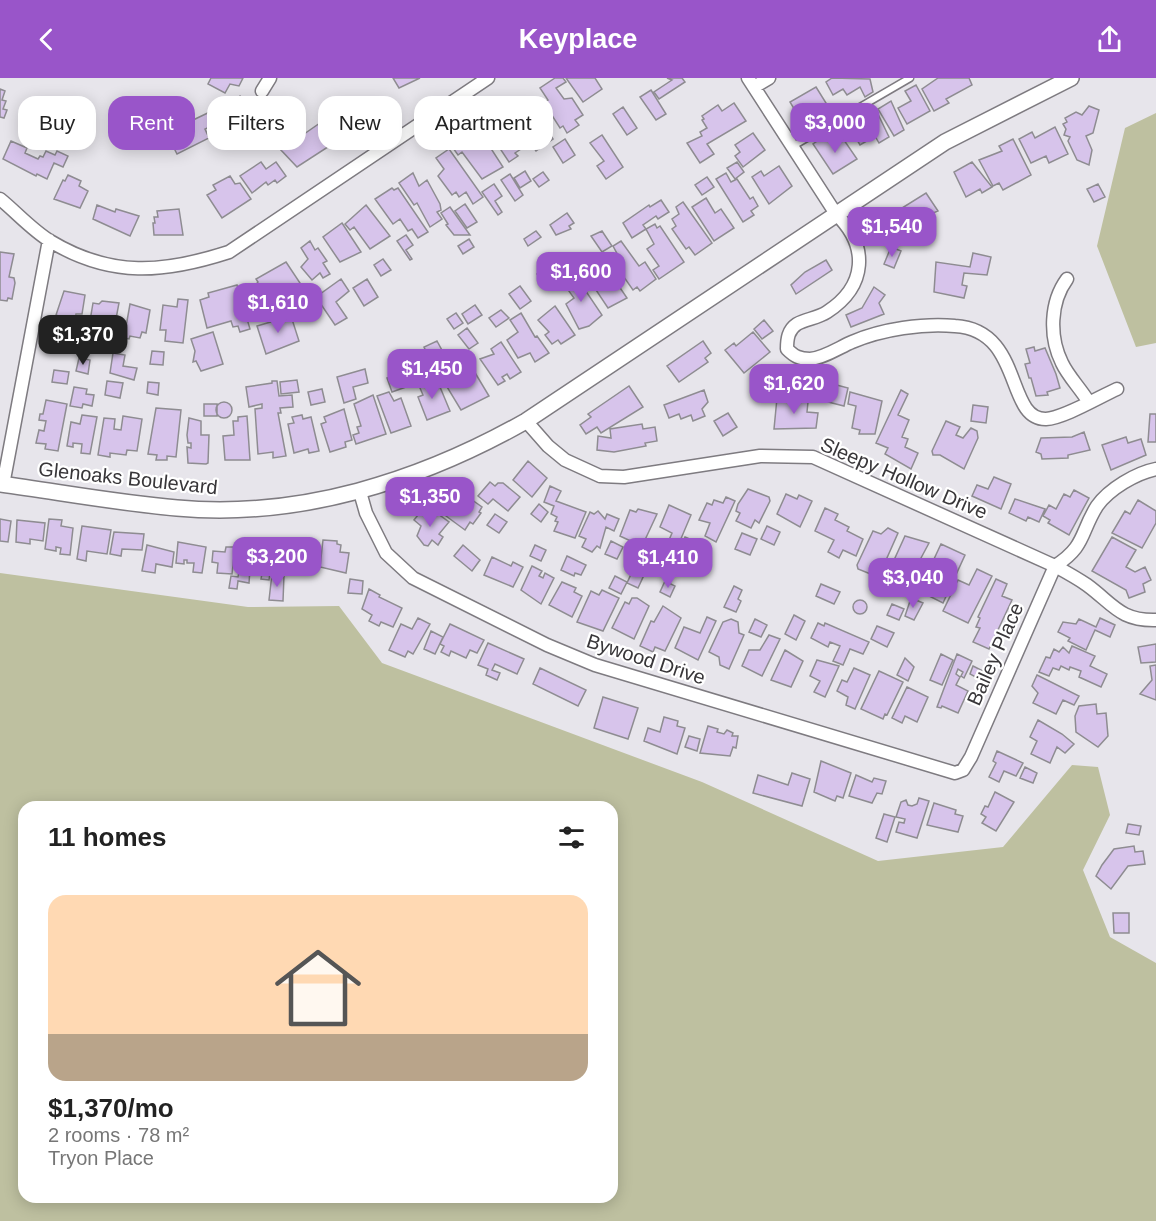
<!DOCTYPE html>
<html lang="en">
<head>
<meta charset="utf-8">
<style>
  body { margin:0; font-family:Helvetica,sans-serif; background:#f6f6f6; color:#222; height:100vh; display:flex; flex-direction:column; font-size:22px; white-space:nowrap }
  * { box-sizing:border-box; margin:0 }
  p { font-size:20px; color:#767676 }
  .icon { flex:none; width:33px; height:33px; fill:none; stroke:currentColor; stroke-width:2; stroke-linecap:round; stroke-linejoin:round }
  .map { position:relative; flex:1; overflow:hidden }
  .drawer { position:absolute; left:18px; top:723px; width:600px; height:402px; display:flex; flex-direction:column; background:#fff; border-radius:18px; box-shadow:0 3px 15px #0003 }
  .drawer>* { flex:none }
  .banner { position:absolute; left:18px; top:18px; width:600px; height:54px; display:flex; gap:12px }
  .price { position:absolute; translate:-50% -51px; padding:0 14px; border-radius:12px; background:#9955c9; color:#fff; font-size:20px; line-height:39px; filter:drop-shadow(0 2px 3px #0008) }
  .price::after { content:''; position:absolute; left:50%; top:36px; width:18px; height:14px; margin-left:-9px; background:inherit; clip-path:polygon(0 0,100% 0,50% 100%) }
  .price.on { background:#222; color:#fff }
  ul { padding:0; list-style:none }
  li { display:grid; align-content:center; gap:12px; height:318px; padding:0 30px }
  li+li { border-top:2px solid #e0e0e0 }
  li span { display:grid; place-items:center; height:186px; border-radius:18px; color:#555 }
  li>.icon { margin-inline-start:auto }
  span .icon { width:108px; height:108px; fill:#fffc; stroke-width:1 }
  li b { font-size:26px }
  h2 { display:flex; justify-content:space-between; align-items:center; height:72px; padding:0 30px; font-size:26px }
  .pill { padding:0 21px; border-radius:18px; background:#fff; box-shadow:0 3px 15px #0003; font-size:21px; line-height:54px }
  .pill.on { background:#9955c9; color:#fff }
  header { display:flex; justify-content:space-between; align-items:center; height:78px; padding:0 30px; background:#9955c9; color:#fff; font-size:27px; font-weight:600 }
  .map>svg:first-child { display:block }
</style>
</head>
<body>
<header><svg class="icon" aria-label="back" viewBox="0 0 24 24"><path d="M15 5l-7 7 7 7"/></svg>Keyplace<svg class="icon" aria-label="share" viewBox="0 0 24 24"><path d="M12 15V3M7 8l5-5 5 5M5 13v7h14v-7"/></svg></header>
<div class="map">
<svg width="1156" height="1143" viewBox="0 0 1156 1143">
  <rect width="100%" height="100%" fill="#e7e5eb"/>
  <!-- green -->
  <path fill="#bec0a0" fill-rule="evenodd" d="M1156,35v230l-20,4 -39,-101 28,-118z
    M0,495l248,34 91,-1 43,57 320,119 176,79 125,-14 69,-82 26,2 12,48 -27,55 27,67 46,26v258h-1156zM24,729h588v390h-588z"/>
  <!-- building -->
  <path fill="#d7c4eb" stroke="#8e8c91" stroke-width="1.5" d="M211,0h32l-4,8 -9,-2 -5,9 -17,-9z
    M393,0h27l-21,10z
    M555,0h8l3,4 -10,6 8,11 8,-1 11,17 -8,5 4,5 -12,8 -4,-7 -3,2 -16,-25 4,-3 -8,-12z
    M566,0h29l7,11 -19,13z
    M667,0h15l3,4 -26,17 -5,-7 18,-12z
    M832,0l38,1 3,13 -8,5 -5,-10 -13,8 -4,-6 -10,6 -7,-13z
    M938,0h31l3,7 -26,14 3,4 -15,8 -12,-22z
    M916,7l14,26 -23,13 -9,-16 13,-7 -6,-10z
    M816,9l15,24 -16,12 2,2 -12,7 -6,-11 11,-8 -10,6 -10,-17z
    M0,11l5,2 -3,9 4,1 -3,8 4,1 -3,8 -4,-1z
    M651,12l15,24 -10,6 -16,-23z
    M240,18l11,13 -12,11 -11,-13z
    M373,21l10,14 -41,25 -13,-19 28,-19 5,6z
    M530,22l19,28 -2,1 6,10 -17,12 -28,-41 13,-9 3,3z
    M891,23l13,29 -10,6 -16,-27z
    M734,25l12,18 -39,23 7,10 -14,9 -13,-20 15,-7 -2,-4 7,-4 -5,-8 2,-1 -2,-3 16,-11 4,6z
    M1089,28l10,4 -6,23 -7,3 6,14 -3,15 -12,-5 -9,-19 2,-4 -6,-2 2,-6 -3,-5 4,-2 -2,-4 11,-6 6,3z
    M623,29l14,21 -10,7 -14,-21z
    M216,31l6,12 -17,8 4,9 -32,16 -9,-18 23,-15z
    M876,32l13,27 -10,6 -15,-26z
    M505,35l22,32 -12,8 3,3 -9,6 -18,-27 12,-7 -4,-5 -11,7 2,4 -5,3 -5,-7z
    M857,36l15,24 -12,7 -14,-24z
    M320,45l14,20 -37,24 -16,-17z
    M477,49l26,40 -21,12 -20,-27 -4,3 -5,-7 9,-6 -3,-5z
    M1055,49l13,27 -19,9 -3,-7 -15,7 -12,-24 13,-7 3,6z
    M753,55l12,17 -22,17 -8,-11 5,-4 -5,-7z
    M602,57l21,32 -17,12 -9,-13 7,-5 -14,-18z
    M826,57l7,12 11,-7 13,19 -24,15 -20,-30z
    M565,61l10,16 -12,8 -10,-16z
    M1013,61l18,36 -28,15 -4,-7 -6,3 -14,-26 23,-9 -3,-5z
    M11,63l16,7 -2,5 13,6 2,-3 3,1 3,-6 9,4 2,-4 11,5 -5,11 -9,-4 -7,16 -10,-5 -1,2 -33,-17z
    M449,71l34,48 -10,7 -7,-12 -7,5 -3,-5 -4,3 -14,-19 6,-7 -8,-11z
    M261,84l5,7 10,-7 10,14 -9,7 -2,-3 -7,5 -2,-3 -14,11 -12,-17z
    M737,84l7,10 -9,7 -8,-11z
    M972,84l20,25 -10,6 -2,-4 -14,8 -12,-25z
    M779,88l13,20 -23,18 -17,-27 9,-6 3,5z
    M525,93l6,10 -11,7 -6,-10z
    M543,94l6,8 -10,7 -6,-8z
    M413,95l6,13 8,-6 13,24 1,6 -4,2 5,7 -12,8 -13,-24 -3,2 -15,-22z
    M726,95l5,9 6,-3 13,20 3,-2 5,9 -7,5 3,4 -11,7 -27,-43z
    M510,96l13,21 -8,6 -14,-21z
    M68,97l13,6 -2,5 9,5 -8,17 -26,-9 9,-19 2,1z
    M230,98l5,8 5,-1 11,16 -29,19 -15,-23 9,-5 -3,-5z
    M707,99l7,10 -12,8 -7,-10z
    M494,106l8,12 -7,5 7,11 -4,3 -16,-23z
    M1098,106l7,13 -11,5 -7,-13z
    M392,110l2,2 4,-2 30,44 -10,6 -6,-9 -4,2 -8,-12 -7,5 -18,-25z
    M926,115l12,18 -24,10 5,7 -11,7 -5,-8 -3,2 -7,-12 8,-5 1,-4z
    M706,120l9,15 6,-4 13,19 -20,13 -22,-34z
    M661,122l8,12 -11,7 -2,-3 -13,9 3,4 -14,9 -9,-15 26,-18 1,2z
    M683,124l29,41 -17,12 -6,-8 -3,2 -14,-20 4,-3 -4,-7 7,-5 -3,-7z
    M465,126l12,18 -10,6 -12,-17z
    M97,127l18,7 1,-3 23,7 -9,20 -37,-17z
    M366,127l24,31 -20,13 -16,-22 -4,3 -5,-6z
    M450,129l20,28h-16l-8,-10 2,-1 -7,-11z
    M179,131l4,26h-29l-1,-12h2l-1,-6h4l-1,-6z
    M567,135l7,10 -5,3 2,3 -15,6 -6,-10z
    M342,145l19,29 -21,10 -17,-25z
    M655,146l2,4 3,-2 24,36 -25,17 -6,-9 6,-4 -12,-17 7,-5 -8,-15z
    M536,153l5,6 -13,9 -4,-7z
    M602,153l10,15 -10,6 -11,-16z
    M406,157l7,10 -7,5 6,9 -2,1 -13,-19z
    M469,161l5,8 -11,7 -5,-8z
    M310,163l5,9 3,-2 9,13 -4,2 7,11 -7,4 -3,-5 -8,7 -11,-13 7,-8 -7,-11z
    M621,163l18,25 6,-4 11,17 -16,12 -3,-4 -4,3 -19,-27 6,-4 -7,-13z
    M891,169l10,4 -7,17 -10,-4z
    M0,174l14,2 -5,23 5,1 1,5 -3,16 -4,-1 -1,3 -7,-1z
    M973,175l18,4 -4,18 -23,-2 -2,12 5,1 -3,12 -30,-6 2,-30 34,5z
    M576,176l16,19 -11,7 -14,-20z
    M383,181l8,11 -10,6 -7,-11z
    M826,182l6,10 -36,24 -5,-9 14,-13z
    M286,184l20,30 -15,10 -7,-10 -7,5 -5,-9 -11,6 -4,-3 -3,-4 4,-5 -2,-3z
    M550,187l9,14 -13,8 -9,-13z
    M573,194l29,43 -13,11 -10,3 -13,-25 8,-6 -13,-18z
    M610,195l17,25 -19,10 -14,-21 3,-2 -2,-3z
    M341,201l8,12 -13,11 11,16 -12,7 -19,-28z
    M367,201l11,18 -14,9 -11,-18z
    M237,207l13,44 -10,3 -2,-6 -5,1 -2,-6 -24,7 -7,-28 9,-3 -1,-4z
    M520,208l11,15 -11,8 -11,-15z
    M874,209l11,8 -6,8 5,11 -33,13 -5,-12 16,-7z
    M64,213l21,4 -3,19h-6l-2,12 2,1 -4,12 9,1 -2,8 -10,-2 -1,6 -22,-4 1,-4 9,2 3,-18h-2l2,-12 -3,-1z
    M178,221l10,1 -5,43 -18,-2 1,-11h-6l3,-25 14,2z
    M102,223l17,2 -4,21 -5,-1 -4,19 -13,-2 1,-5 -6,-2 5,-30 6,1z
    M130,226l20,6 -4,23 -4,-1 -2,6 -10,-2 -1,3 -5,-1z
    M475,227l7,10 -14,9 -6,-10z
    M555,228l20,29 -14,9 -3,-4 -6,4 -7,-9 4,-3 -11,-12z
    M501,232l8,8 -13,9 -7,-9z
    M456,235l7,10 -9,6 -7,-10z
    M521,235l14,24 2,-1 12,17 -14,9 -5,-9 -12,5 -11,-18 11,-8 -8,-12z
    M291,238l8,25 -33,13 -9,-28z
    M764,242l9,11 -11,8 -8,-10z
    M467,250l11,15 -9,6 -11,-14z
    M213,254l10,32 -22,7 -5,-10 -3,1 2,-11 -4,-12z
    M753,254l17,20 -26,21 -19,-23 9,-7 2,3z
    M437,263l7,13 -14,6 -6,-13z
    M703,263l8,12 -6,5 3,4 -29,20 -12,-16z
    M501,264l20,30 -11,7 -3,-5 -5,3 3,4 -7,4 -18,-26 14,-5 -3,-5z
    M1034,269l1,4 10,-3 11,26 4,14 -13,4 1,3 -12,1 -5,-18h-2l-4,-14 5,-1 -4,-14z
    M152,273l12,1 -1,13 -13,-1z
    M113,275l12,2 -2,11 14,2 -3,12 -24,-7z
    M79,280l11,2 -2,14 -12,-3z
    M411,281l9,18 -14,6 -8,-18z
    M471,288l18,30 -28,14 -17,-28 3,-1 -3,-5 8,-4 2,4z
    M365,291l3,14 -15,4 3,12 -12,4 -7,-26z
    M54,292l15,2 -2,12 -15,-2z
    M401,295l5,14 -14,5 -5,-14z
    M426,296l6,16 8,-3 10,24 -23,9 -9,-23 5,-2 -6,-14z
    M297,302l2,12 -18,2 -1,-12z
    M107,303l16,2 -3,15 -15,-3z
    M272,303h5l2,15 13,-1 1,12 -13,1 1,5h-3l8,43 -13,2v-6l-15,2 -3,-45 7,-1v-4l-13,3 -3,-20 26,-4z
    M148,304l11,1 -1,12 -11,-2z
    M833,306l15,4 -4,18 -16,-4z
    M629,308l14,21 -42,26 -4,-6 -11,7 -6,-9 11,-8 -3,-3z
    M74,309l13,2 -1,5 8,1 -2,11 -9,-2 -1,4 -12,-2z
    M322,311l3,13 -14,3 -3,-13z
    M704,312l4,12 -6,7 3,7 -12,5 -2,-6 -10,4 -2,-5 -10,4 -5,-13z
    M901,312l7,4 -10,21 11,5 -7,17 6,2 -3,8 13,6 -7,16 -26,-15 3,-6 -12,-5z
    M389,314l5,9 7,-3 10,28 -20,7 -14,-37z
    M850,314l32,9 -7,33h-16l1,-4 -8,-2 4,-22 -8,-2z
    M373,317l13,39 -30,10 -3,-9 6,-2 -2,-6 4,-1 -7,-22z
    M777,320l31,4 -1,10 11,1 -2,15 -42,1z
    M46,322l21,4 -9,47 -13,-2 1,-5 -10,-1 3,-13 5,1 2,-10 -7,-1 1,-6h3z
    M216 332a8 8 0 1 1 16 0a8 8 0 1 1-16 0Z
    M204,326h13v12h-13z
    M973,327l15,2 -2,16 -15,-2z
    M156,330l25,2 -5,47 -9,-1v4h-11l1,-5 -9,-1z
    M344,331l8,31 -7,2 1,5 -16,5 -9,-28 5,-2 -2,-5z
    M728,335l9,14 -14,9 -9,-15z
    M1150,336h6v28h-8z
    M82,337l15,2 -7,37 -9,-1 1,-9 -9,-1v4l-6,-1 4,-24 9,2z
    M302,337l1,4 8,-2 8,34 -10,2 -1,-4 -14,4 -6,-29 6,-1 -2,-6z
    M123,338l19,3 -5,32 -10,-1 -1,5 -16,-2v4l-12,-2 6,-37 11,1 -1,10 7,1z
    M247,338l3,44h-25l-2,-24 11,-1 -1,-14h5v-4z
    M189,340l12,3v14h8l-1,28 -2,1 -18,-1 -1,-16 4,1v-5h-3l-1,-8z
    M946,343l14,6 -4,8 7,3 8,-10 6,3 1,7 -14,31 -24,-14h-7l-1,-4z
    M642,346l1,5 12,-2 2,14 -12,2 1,3 -32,6 -17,-2 1,-14 13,2 -1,-9z
    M1084,354l6,18 -22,5v3l-26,1 -1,-5 -5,-2 5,-14 31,-1z
    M1126,359l2,6 13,-4 5,16 -35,15 -9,-25z
    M528,383l19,17 -15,19 -19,-17z
    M994,399l17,7 -10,25 -29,-13 5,-11 11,4z
    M490,404l5,4 3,-3h5l17,14 -12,14 -15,-12 -5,5 -10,-8z
    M550,408l11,5 -5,10 30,11 -11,26 -21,-7 4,-9 -3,-1 2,-4 -6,-3 3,-8 -10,-4z
    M748,411l21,8 1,4 -11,22 -4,-3 -4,8 -15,-7 4,-8 -4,-2 2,-7z
    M1074,412l15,8 -20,37 -21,-12 2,-3 -7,-4 6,-11 7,4 8,-15 6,3z
    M786,416l11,5 2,-4 13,6 -12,26 -23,-13z
    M465,417l17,12 -3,5 2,1 -8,11 -3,-2 -5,8 -19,-14z
    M726,419l9,4 -19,41 -11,-6 5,-13 -11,-3 8,-17 5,2 2,-5 9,3z
    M1015,421l30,10 -6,13 -11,-5 -2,4 -17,-8z
    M1138,422l18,11v12l-14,25 -30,-15 13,-22 5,3z
    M539,426l9,8 -7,10 -10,-8z
    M669,427l22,10 -11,26 -11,-1 3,-7 -12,-6z
    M825,430l13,6 -3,6 14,7 -2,4 16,8 -7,17 -13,-6 -4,8 -11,-6 6,-12 -19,-9z
    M638,431l19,5 -13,28 -5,-3 -2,5 -17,-8 10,-26 6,2z
    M422,432l11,9 5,-5 11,8 -10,12 4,3 -5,8 -6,-5 -4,6 -4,-1 -7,-9 4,-10 -7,-6z
    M598,433l7,8 2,-5 12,5 -5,12 -8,-4 -6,21 -3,-2 -5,6 -10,-5 4,-8 -7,-3 11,-24 4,2z
    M495,436l12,8 -8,11 -12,-8z
    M0,441l11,2 -3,21 -8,-1z
    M49,441l13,1 -1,6 12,2 -3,27 -10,-1 1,-6 -5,-1v4l-11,-2z
    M17,442l28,3 -2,18 -13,-2v5l-14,-2z
    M82,448l29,4 -4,24 -20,-3 -1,10 -9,-2z
    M767,448l13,6 -6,13 -13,-6z
    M888,450l10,5 -16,36 -5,-2 -4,8 -15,-6 -1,-4 16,-34 8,3z
    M114,454l30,2 -2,16 -20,-1 -1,7 -11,-2z
    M742,455l15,6 -7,16 -15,-6z
    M905,458l24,7 -23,43 -9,-4 3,-7 -11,-4z
    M685,459l16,7 -5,11 -16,-6z
    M1112,459l24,13 -10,17 9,5 10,-5 6,13 -8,4 2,8 -16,6 -3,-8 -34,-19z
    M323,462l14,1v3l4,1 -1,7 9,1 -3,20 -26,-6z
    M291,463h10v2l11,2v7l-3,3 2,13 -6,3v4h-6l-5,-8 -11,-2 1,-21h7z
    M611,463l12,6 -6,12 -12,-5z
    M178,464l28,5 -4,26 -9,-1 1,-9h-7v-3h-3v4l-8,-1z
    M249,464l25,4 -5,34 -8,-1 2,-11 -17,-2z
    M941,466l24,11 -22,48 -20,-10 9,-17 -5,-2z
    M147,467l27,7 -2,15 -16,-3 -1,9 -13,-2z
    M463,467l17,15 -8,11 -18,-15z
    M535,467l11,5 -5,11 -11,-5z
    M226,469h9l-3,27 -15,-1 1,-10 -6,-1 1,-11 12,1z
    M567,478l19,9 -5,10 -6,-2 -1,3 -13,-6z
    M492,479l19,9 2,-4 10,5 -10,20 -29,-12z
    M532,488l10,5 -3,5 4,2 2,-5 9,5 -13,26 -20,-14z
    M240,489l10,2 -1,14 -11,-2 -1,8 -8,-1 2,-12 7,1z
    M977,491l15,7 -24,47 -25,-12 15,-31 11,5z
    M633,492l11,5 -6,13 -11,-5z
    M272,496l12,1 -1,26 -14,-1z
    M615,498l12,6 -6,12 -12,-6z
    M350,501l13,2 -1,13 -14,-1z
    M996,501l11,5 -5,12 10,4 -23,49 -16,-7 7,-14 -4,-1 4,-9 -2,-1z
    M665,503l10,5 -5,11 -10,-5z
    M562,504l14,6 -2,4 8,4 -10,21 -23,-12z
    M821,506l19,8 -6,12 -18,-8z
    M734,508l8,4 -4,9 3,2 -5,11 -12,-5z
    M369,511l11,6 -1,2 23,11 -9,19 -12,-5 -2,4 -10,-5 3,-6 -10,-6z
    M602,512l17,8 -16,33 -26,-9 14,-31 8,4z
    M632,520h5l12,8 -15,33 -22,-11 13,-26 4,2z
    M911,520l12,5 -9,17 -9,-4z
    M853 529a7 7 0 1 1 14 0a7 7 0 1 1-14 0Z
    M892,526l12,5 -5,11 -12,-5z
    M663,528l18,12 -16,33 -10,-4 -2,5 -13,-6 11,-25 3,1z
    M794,537l11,6 -9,19 -11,-6z
    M707,539l9,4 -18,39 -23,-12 9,-21 16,6z
    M418,540l12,6 -17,30 -5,-3 -3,6 -16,-7 12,-26 11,5z
    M1100,540l15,7 -5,12 -15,-7 -9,20 -18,-9 2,-3 -12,-6 5,-10 13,2 3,-5 17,8z
    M731,541l7,3 1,11 5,2 -15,34 -9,-4 -1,-8 -10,-5 14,-30z
    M755,541l12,6 -6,12 -12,-5z
    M818,545l6,3 1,-3 44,19 -6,12 -13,-5 -7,16 -10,-4 7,-15 -10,-4 -2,5 -17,-9z
    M450,546l34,16 -7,13 -7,-3 -4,8 -15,-7 -2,5 -8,-4 3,-6 -4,-2z
    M877,548l17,7 -7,14 -16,-8z
    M431,553l12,6 -8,17 -11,-5z
    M769,557l11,4 -18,37 -20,-10 7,-16h11z
    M488,565l36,16 -7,15 -22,-10 -3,6 8,3 -3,7 -11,-5 2,-6 -10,-4z
    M1156,566v18l-15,1 -3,-16z
    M1072,568l23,10 -5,10 17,8 -6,13 -22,-10 2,-6 -11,-4 -1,3 -8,-4 -2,4 -6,-2 -4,8 -10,-4 7,-15 4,1 4,-9 5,3 4,-5 6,6z
    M785,572l18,11 -12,26 -20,-7z
    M941,576l12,6 -11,25 -12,-5z
    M957,576l15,7 -8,17 -3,-2 2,-4 -5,-3 -2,5 4,3 -4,8 12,6 -10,22 -16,-7 -1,2 -4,-1z
    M905,580l9,9 -6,14 -11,-6z
    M817,582l22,6 -14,31 -11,-5 6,-11 -10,-5z
    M1156,587v35l-16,-6 12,-14 -2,-14z
    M973,588l12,6 -4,8 -11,-6z
    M540,590l46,22 -8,16 -45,-22z
    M854,590l16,7 -15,34 -9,-4 2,-8 -11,-6 5,-11 5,2z
    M879,593l24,11 -16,33 -2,-1 -2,5 -22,-10z
    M1037,597l42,21 -5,9 -11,-5 -7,14 -23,-11 5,-10 -6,-7z
    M907,609l21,10 -11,25 -12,-6 -3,7 -10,-5z
    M603,619l35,11 -10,31 -34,-11z
    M1096,626l1,10 9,-1 2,23 -10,11 -22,-15 -1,-16 4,-10z
    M664,639l14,4 -1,5 8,2 -8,26 -33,-13 4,-13 12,4z
    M1038,642l24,14 12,10 -9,9 -8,-6 -7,16 -19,-9 6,-13 -7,-4z
    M708,648l10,3 -1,3 7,2 3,-4 6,3 -1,3h6l-2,12 -3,-1 -3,9 -30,-3z
    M689,658l11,3 -3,12 -12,-4z
    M997,673l26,12 -7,13 -12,-5 -5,11 -10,-5 7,-14 -3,-2z
    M821,683l30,12 -8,25 -6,-2 -2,5 -21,-9z
    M1025,689l12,6 -4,10 -13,-5z
    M792,695l18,6 -8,27 -49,-13 5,-18 30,10z
    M856,697l16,7 2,-4 12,3 -4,13 -5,-1 -5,10 -23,-7z
    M995,714l19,10 -18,29 -14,-8 4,-6 -5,-3 4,-8 3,1z
    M919,720l10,3 -12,37 -21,-6 3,-10 5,1 1,-4 -9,-2 5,-15 5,-2 2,5 4,1 5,-2z
    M934,725l22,7 -1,4 8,2 -5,16 -31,-7z
    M884,736l11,3 -8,25 -11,-4z
    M1128,746l13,2 -2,9 -13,-2z
    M1134,768l1,6 8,-1 2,13 -17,2 -17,23 -15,-13 6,-11 12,-16z
    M1113,835h16v20h-15z"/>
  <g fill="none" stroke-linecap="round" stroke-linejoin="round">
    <defs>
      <path id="service" d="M793,68l117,-68"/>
      <path id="minor" d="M748,0l88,136c33,32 31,72 -9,98 -9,6 -21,7 -30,12 -9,6 -10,15 -10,25 7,7 12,10 23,10 14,-1 30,-12 42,-17 30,-13 72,-19 103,-16 69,4 50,94 91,93 18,-1 53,-22 71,-30
        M754,9l15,-9
        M262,13l8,-13
        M0,121c16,13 32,31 50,42 61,37 114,32 179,11l259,-174
        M1067,201c-17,23 -18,58 -5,84 6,13 18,25 26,38
        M526,343l22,25 17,14 35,16 24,1 136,-21 53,1 242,109c11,6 22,12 32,19 26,19 33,36 69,35
        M3,407l46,-245
        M360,414l6,21 20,40 27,25 134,67 48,20 360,108 8,-3 8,-13 84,-191c31,-20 25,-33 42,-60 12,-17 39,-33 59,-37"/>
      <path id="tertiary" d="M0,406c59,8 118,19 177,24 123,11 243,-27 349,-87l419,-279 126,-64"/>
    </defs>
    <!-- service casing -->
    <use href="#service" stroke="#7e7b80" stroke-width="9"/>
    <!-- minor casing -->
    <use href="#minor" stroke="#7e7b80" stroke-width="15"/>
    <!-- tertiary casing -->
    <use href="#tertiary" stroke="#7e7b80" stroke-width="18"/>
    <!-- service -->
    <use href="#service" stroke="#fff" stroke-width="6"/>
    <!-- minor -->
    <use href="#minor" stroke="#fff" stroke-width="12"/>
    <!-- tertiary -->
    <use href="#tertiary" stroke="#fff" stroke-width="15"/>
  </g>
  <g text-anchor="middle" stroke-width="4.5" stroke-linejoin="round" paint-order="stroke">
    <!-- street labels -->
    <g font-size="20" fill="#383639" stroke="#fff">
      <text transform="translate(128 400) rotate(6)" y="7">Glenoaks Boulevard</text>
      <text transform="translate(904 400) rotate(23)" y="7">Sleepy Hollow Drive</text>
      <text transform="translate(995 576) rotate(-66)" y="7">Bailey Place</text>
      <text transform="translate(646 581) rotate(18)" y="7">Bywood Drive</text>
    </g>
  </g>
</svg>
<b class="price" style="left:835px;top:76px">$3,000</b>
<b class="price" style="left:892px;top:180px">$1,540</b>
<b class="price" style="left:581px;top:225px">$1,600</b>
<b class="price" style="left:278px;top:256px">$1,610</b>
<b class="price on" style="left:83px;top:288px">$1,370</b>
<b class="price" style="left:432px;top:322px">$1,450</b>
<b class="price" style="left:794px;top:337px">$1,620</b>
<b class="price" style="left:430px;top:450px">$1,350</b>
<b class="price" style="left:277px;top:510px">$3,200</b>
<b class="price" style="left:668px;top:511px">$1,410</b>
<b class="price" style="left:913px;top:531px">$3,040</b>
<div class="banner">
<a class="pill">Buy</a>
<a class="pill on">Rent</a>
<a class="pill">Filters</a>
<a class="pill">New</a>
<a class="pill">Apartment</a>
</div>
<section class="drawer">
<h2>11 homes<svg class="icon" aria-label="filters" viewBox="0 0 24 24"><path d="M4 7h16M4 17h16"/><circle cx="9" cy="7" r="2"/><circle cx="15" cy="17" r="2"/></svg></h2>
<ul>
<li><span style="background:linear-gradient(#ffd9b3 75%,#b9a48a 0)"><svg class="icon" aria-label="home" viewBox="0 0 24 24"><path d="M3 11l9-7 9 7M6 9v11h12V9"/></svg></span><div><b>$1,370/mo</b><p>2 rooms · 78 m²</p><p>Tryon Place</p></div></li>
</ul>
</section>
</div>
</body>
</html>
